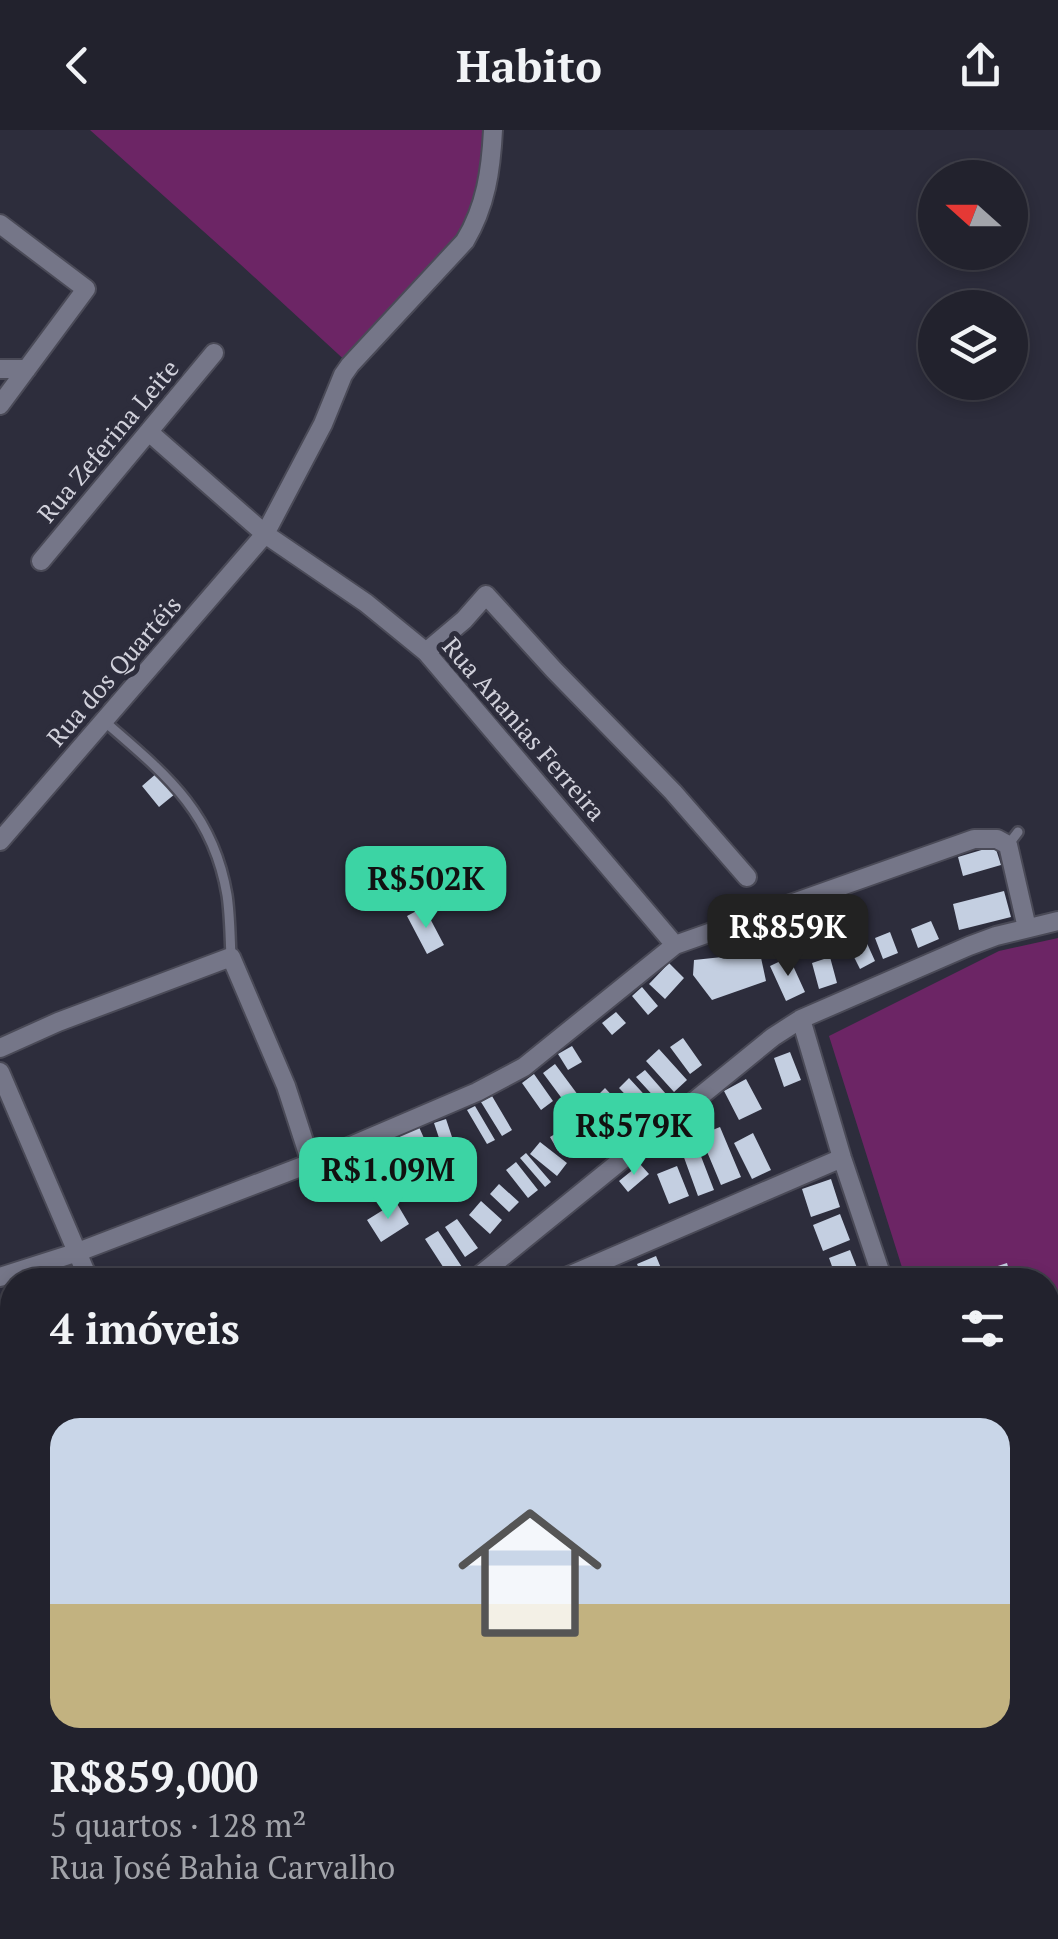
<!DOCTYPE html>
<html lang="pt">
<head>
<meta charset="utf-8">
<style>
  body { margin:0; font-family:"PT Serif",serif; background:#2e2f39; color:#f1f3f6; height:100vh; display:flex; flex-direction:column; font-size:38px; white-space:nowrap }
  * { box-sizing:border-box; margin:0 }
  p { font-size:32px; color:#a2a4aa }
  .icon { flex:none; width:55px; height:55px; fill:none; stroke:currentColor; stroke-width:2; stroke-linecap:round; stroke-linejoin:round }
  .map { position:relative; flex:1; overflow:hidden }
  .panel { position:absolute; left:0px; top:1138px; width:1060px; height:672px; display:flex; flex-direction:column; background:#22222d; border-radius:40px 40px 0 0; box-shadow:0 5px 15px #0003,0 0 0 2px #3f3f49 }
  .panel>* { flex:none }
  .needle { width:65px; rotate:291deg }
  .tools { position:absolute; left:918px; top:30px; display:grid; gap:20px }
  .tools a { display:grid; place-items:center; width:110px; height:110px; border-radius:50%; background:#22222d; box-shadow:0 5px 15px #0003,0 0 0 2px #3f3f49; font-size:50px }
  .price { position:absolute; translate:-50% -85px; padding:0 22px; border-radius:20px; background:#3cd4a4; color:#111; font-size:32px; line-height:65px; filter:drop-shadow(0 2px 5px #0008) }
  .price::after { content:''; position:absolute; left:50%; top:60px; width:30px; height:22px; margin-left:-15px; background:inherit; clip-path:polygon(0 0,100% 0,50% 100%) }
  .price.active { background:#222; color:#fff }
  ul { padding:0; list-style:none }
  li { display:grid; align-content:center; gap:20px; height:530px; padding:0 50px }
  li span { display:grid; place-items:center; height:310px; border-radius:30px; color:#555 }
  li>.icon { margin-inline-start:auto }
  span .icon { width:180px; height:180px; fill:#fffc; stroke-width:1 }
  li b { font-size:42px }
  h2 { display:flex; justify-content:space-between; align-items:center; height:120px; padding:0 50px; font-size:42px }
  header { display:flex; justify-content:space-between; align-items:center; height:130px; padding:0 50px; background:#22222d; font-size:45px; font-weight:800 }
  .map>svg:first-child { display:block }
</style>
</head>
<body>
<header><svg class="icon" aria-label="back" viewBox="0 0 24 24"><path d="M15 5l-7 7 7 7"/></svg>Habito<svg class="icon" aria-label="share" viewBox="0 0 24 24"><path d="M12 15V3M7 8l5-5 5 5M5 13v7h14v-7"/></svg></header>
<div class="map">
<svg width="1058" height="1809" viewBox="0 0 1058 1809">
  <rect width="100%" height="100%" fill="#2d2d3c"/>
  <!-- green -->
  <path fill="#6c2565" d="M90,0h403l-15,90 -128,145 -110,-101z
    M1058,808v825l-10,-33v-450h-142l-77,-244 170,-85z"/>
  <!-- building -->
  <path fill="#c4cfe1" d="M157,643l18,21 -16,13 -17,-21z
    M995,716l6,19 -38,11 -5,-19z
    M1004,761l7,26 -52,13 -6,-26z
    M424,777l20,38 -17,9 -20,-38z
    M788,787l7,15 -18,8 -6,-16z
    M931,791l8,18 -21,9 -7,-19z
    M890,802l8,21 -15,6 -8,-21z
    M865,809l10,22 -15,8 -11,-22z
    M760,823l6,28 -54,19 -19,-25 1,-15z
    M789,827l16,35 -19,9 -16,-35z
    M830,827l7,26 -18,6 -7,-26z
    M669,833l15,15 -19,21 -16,-15z
    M642,857l16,19 -10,9 -16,-19z
    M616,882l10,11 -14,12 -10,-12z
    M683,908l19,27 -12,9 -20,-27z
    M572,916l10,16 -14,8 -10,-16z
    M659,919l28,31 -13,12 -28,-31z
    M790,922l11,28 -17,7 -10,-29z
    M555,934l23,31 -12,9 -23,-31z
    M645,940l21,24 -8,7 -22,-24z
    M534,944l19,27 -12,9 -19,-27z
    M629,948l23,25 -10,9 -23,-24z
    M746,949l16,30 -23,11 -15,-29z
    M605,958l28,30 -10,9 -28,-29z
    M492,966l20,34 -10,6 -21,-34z
    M475,976l20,34 -8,4 -20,-34z
    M591,978l26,30 -14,11 -26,-29z
    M446,989l7,21 -12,4 -7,-21z
    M570,995l8,15 -20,11 -8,-14z
    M419,997l8,18 -21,9 -7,-19z
    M720,997l21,50 -20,8 -21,-50z
    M753,1003l18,37 -19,9 -18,-36z
    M392,1008l19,37 -18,9 -19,-37z
    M540,1012l27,21 -10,13 -27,-22z
    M697,1016l17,44 -16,6 -16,-44z
    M369,1019l16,37 -18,7 -15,-37z
    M526,1023l25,29 -6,5 -25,-29z
    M516,1032l22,28 -10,8 -22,-28z
    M640,1034l9,10 -21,18 -9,-11z
    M677,1036l12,30 -20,8 -12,-30z
    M831,1049l9,28 -29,10 -9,-28z
    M499,1054l20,18 -10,10 -19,-18z
    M481,1071l21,19 -12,14 -21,-19z
    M396,1072l13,22 -28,18 -14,-22z
    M840,1084l10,26 -27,11 -10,-26z
    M457,1089l21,29 -13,9 -20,-30z
    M438,1101l24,36 -13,9 -24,-37z
    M850,1120l11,28 -24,2 -8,-22z
    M656,1126l10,24h-22l-7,-16z
    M1007,1133l5,17h-44l-1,-4z
    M1057,1242l1,24 -10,4v-25z
    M1058,1271v25l-10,3v-25z
    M1058,1306v24l-10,4v-25z
    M326,1798h39l1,3 -23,8h-13z
    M740,1798h28l15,11h-43l-5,-4z"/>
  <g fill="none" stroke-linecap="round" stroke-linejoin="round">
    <defs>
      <path id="service" d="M104,591c60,52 109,90 123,174 3,20 3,42 4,62
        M1008,715l10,-13
        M1048,1203l10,-3
        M1048,1533l10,-4"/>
      <path id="minor" d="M0,94l86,65 -86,116
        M0,239h27
        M150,303l115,101 101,69 60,49 249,293
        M41,431l173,-208
        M426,522l38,-32 22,-25 68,75 119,122 74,85
        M0,711l265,-307 58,-110 20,-49 7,-10 115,-124c21,-35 26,-71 28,-111
        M801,889l41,139 41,122
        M0,918l58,-26 173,-65 55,129 25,77
        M0,942l89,208
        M0,1147l78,-25 233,-89 166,-71 47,-25 151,-122 299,-106h23l11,6 19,83
        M474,1150l299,-243 28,-18 168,-73 27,-10 62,-15
        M559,1150l283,-122
        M0,1371h12
        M0,1584l11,-114
        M0,1620l12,1
        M1048,1661l10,2
        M0,1723l12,27
        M34,1798l5,11
        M381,1798l4,11
        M270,1809l2,-11
        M608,1809l8,-11
        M800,1809l9,-11
        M1023,1809l2,-11"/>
    </defs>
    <!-- service casing -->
    <use href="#service" stroke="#4a4a57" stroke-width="14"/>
    <!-- minor casing -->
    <use href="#minor" stroke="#4a4a57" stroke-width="22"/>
    <!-- service -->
    <use href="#service" stroke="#757688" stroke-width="9"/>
    <!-- minor -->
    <use href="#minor" stroke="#757688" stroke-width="18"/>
  </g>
  <g text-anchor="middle" stroke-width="10" stroke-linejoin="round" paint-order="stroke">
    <!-- street labels -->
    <g font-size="25" fill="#d1d1db" stroke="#2d2d3c">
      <text transform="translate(108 311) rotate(-50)" y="9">Rua Zeferina Leite</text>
      <text transform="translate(114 541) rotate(-49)" y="9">Rua dos Quartéis</text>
      <text transform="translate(524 599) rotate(49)" y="9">Rua Ananias Ferreira</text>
    </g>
  </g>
</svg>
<div class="tools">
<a><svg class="needle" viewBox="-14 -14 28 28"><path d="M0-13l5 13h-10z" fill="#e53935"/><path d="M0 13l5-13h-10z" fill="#a2a4aa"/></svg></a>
<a><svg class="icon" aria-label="layers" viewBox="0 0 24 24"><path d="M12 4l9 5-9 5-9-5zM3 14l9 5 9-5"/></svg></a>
</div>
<b class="price" style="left:426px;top:801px">R$502K</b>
<b class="price active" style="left:788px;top:849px">R$859K</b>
<b class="price" style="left:634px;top:1048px">R$579K</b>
<b class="price" style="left:388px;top:1092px">R$1.09M</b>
<section class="panel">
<h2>4 imóveis<svg class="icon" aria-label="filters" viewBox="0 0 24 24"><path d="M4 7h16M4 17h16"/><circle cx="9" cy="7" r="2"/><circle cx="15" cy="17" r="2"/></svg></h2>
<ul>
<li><span style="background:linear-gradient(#c9d6e8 60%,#c2b280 0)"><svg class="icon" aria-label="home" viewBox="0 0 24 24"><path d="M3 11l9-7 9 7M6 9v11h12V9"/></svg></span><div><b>R$859,000</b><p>5 quartos · 128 m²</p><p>Rua José Bahia Carvalho</p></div></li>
</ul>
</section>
</div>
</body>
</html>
